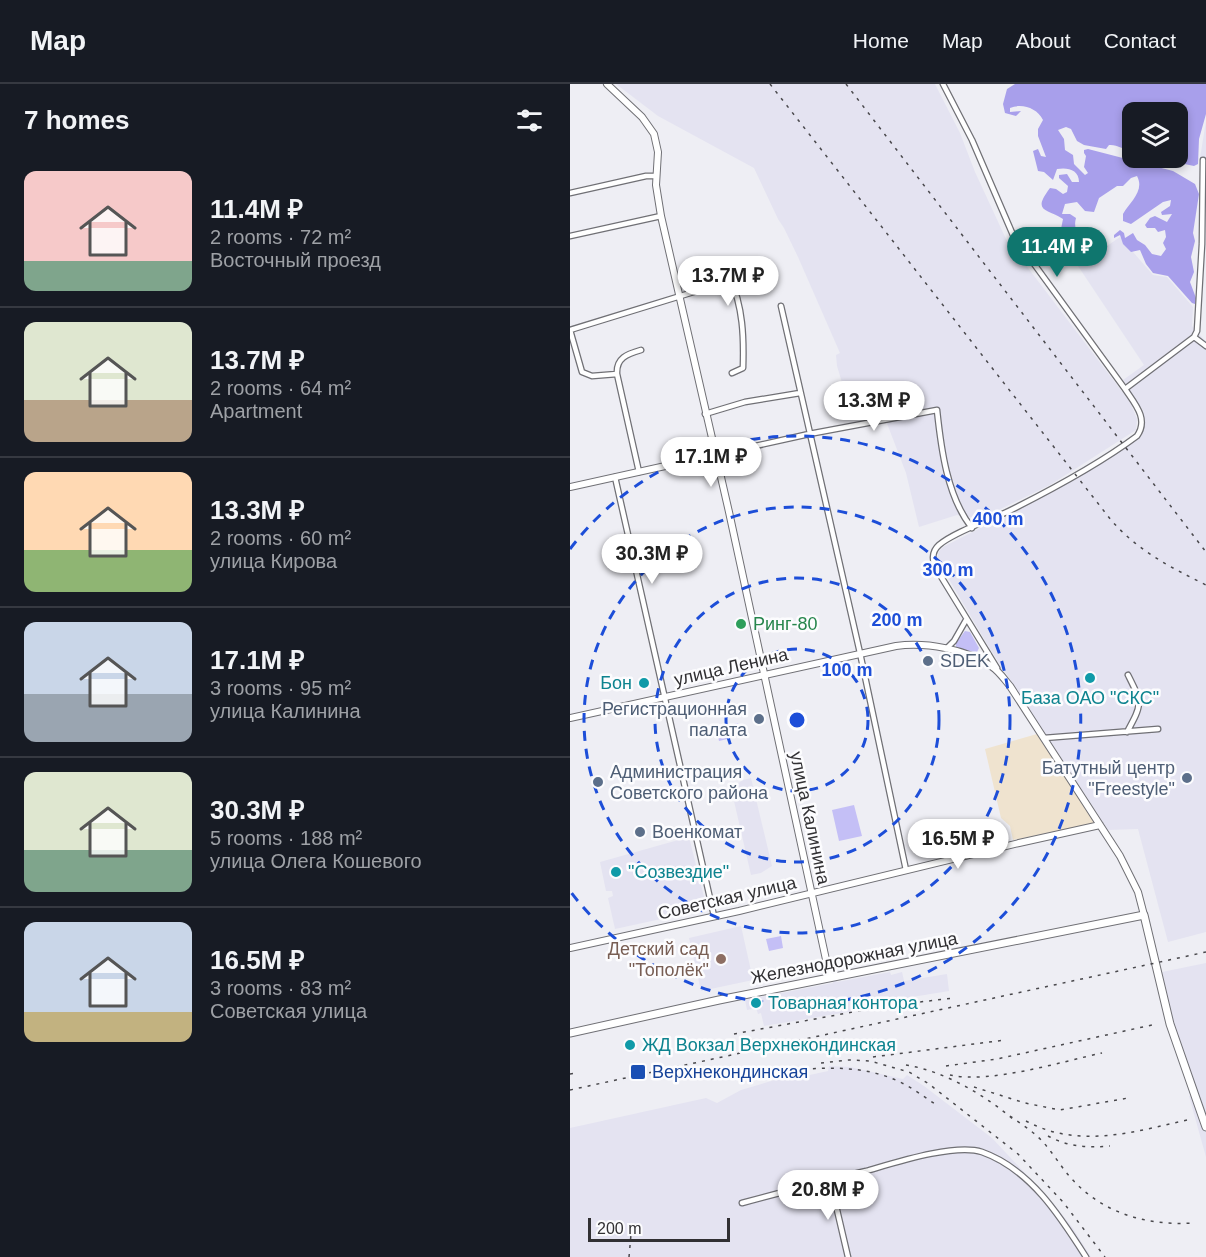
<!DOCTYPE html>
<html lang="en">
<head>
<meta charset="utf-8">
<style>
  body { margin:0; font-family:Arial,sans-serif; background:#242831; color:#f1f3f6; height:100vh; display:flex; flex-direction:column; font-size:22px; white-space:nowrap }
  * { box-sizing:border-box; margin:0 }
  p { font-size:20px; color:#9ea1a6 }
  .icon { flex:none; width:33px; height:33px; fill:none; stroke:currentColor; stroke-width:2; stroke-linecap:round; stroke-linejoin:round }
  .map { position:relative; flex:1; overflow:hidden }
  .side { display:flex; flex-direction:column; background:#171b24; width:570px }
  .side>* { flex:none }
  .controls { position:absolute; left:552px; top:18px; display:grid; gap:12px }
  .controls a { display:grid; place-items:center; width:66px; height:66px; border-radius:12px; background:#171b24; box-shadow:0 3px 9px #0003; font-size:30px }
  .scale { position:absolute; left:18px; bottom:15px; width:142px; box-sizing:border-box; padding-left:6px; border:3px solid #313033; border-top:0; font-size:16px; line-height:21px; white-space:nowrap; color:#313033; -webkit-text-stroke:4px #fcfcfe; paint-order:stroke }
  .price { position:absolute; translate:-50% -51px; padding:0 14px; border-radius:21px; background:#fff; color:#222; font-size:20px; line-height:39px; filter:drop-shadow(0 2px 3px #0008) }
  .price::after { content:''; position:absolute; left:50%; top:36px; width:18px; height:14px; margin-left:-9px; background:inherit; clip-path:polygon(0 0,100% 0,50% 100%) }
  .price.on { background:#0f766e; color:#fff }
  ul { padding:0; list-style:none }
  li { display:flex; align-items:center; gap:18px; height:150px; padding:0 24px }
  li+li { border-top:2px solid #363941 }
  li span { display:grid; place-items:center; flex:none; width:168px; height:120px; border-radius:12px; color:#555 }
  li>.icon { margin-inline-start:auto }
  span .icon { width:72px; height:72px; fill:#fffc; stroke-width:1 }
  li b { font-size:26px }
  h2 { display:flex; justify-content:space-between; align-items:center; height:72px; padding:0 24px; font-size:26px }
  header { display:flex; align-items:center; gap:36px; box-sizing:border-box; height:84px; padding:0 30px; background:#171b24; border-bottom:2px solid #363941 }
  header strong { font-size:28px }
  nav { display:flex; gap:33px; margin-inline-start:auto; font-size:21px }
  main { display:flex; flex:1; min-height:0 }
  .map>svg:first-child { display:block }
</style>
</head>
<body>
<header>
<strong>Map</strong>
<nav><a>Home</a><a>Map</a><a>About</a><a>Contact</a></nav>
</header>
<main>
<section class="side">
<h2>7 homes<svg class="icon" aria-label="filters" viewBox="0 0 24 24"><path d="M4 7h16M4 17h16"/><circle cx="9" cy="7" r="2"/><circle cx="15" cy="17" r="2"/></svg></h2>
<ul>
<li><span style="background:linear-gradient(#f6c9c9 75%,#7fa58c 0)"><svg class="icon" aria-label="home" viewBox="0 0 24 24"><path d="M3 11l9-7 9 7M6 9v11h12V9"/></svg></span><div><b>11.4M ₽</b><p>2 rooms · 72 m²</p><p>Восточный проезд</p></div></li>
<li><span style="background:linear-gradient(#dfe7d0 65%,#b9a48a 0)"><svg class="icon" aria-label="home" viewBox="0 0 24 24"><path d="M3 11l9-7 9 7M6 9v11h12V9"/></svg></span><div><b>13.7M ₽</b><p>2 rooms · 64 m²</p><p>Apartment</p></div></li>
<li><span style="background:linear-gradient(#ffd9b3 65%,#8fb573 0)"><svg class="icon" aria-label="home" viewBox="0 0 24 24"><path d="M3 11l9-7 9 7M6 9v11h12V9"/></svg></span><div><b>13.3M ₽</b><p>2 rooms · 60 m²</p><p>улица Кирова</p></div></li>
<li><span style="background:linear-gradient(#c9d6e8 60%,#9aa5b1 0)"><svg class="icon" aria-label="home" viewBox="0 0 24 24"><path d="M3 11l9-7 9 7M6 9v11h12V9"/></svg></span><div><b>17.1M ₽</b><p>3 rooms · 95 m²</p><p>улица Калинина</p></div></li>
<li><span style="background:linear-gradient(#dfe7d0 65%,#7fa58c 0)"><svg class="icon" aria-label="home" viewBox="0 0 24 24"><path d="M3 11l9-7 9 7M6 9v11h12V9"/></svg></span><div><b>30.3M ₽</b><p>5 rooms · 188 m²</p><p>улица Олега Кошевого</p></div></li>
<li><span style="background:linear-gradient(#c9d6e8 75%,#c2b280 0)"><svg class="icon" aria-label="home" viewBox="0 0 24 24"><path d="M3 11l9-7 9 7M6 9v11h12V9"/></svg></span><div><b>16.5M ₽</b><p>3 rooms · 83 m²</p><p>Советская улица</p></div></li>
</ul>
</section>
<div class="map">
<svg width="636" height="1173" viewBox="0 0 636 1173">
  <rect width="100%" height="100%" fill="#eeeef4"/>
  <!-- commercial -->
  <path fill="#efe3cf" d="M467,650l59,89 -83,17 -3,-14 -9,-8 -16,-69z"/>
  <!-- built -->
  <path fill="#e4e3f1" d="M46,0h319l25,49 15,39 31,67 124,163 7,17 -1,11 -86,55 -70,34 -23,-4 -38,12 -13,-54 -23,-60 -30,6 -16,-53 -1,-11 4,-2 -42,-96 -14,-29 -6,-9 -24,-51 -96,-52z
    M636,37v40l-6,-3z
    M550,153l33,38 14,2 26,30 -1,19 14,16v590l-38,10 -30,-113 -30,1 -118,-181 -53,-90 2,-8 4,-4 128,-65 64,-41 8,-10 2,-7 -2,-14 -20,-30 21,-15 -66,-99z
    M181,694l21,88 -11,7 -10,2 -20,-87 12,-8z
    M119,753l18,72 -92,20 -7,-31 5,-2 -1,-5h-6l-6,-29z
    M171,842l12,54 -52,11 -12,-53z
    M636,879v194l-17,-61 7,-4 -20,-60 -14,-60z
    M320,888l1,3 11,-3 2,9 43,-7 2,17 -43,7 1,4 -143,24 -3,-13 -3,1 -2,-6 -9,2 -2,-10 88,-17v-2l3,-1 1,2z
    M259,982l21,1 53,12 4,-4 17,11 68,52 60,64 20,25 19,30h-521v-129l136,-30 11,5 24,-13 47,-14h17l23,-5z"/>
  <!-- green -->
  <path fill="#c4bff6" d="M395,547l5,1 9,16 -2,4 -3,1 -18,-6v-4z
    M168,639l2,13 -21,5 -3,-13z
    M284,721l8,31 -23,5 -7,-31z
    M211,852l2,12 -14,3 -3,-12z"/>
  <!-- forest -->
  <path fill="#a89feb" d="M445,0h191v30l-7,25 -1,25 -4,2 -38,-8h22v-46h-46v40c-7,-2 -16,-8 -23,-7l-3,4 -22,-4 -7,-4 -6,-12 -5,-2 -8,3 6,9 1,11 8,5 1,9 11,11 3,-2 -4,-6 2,-11 -2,-3v-3l4,-1 85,22 22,13 4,10 -6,39 2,8 -4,16 3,15 -4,10 6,16 -1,6 -3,-1 -24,-27 -15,-3 -7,-9 -6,-14 -9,2 -8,-8 -3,-9 -6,3v-3l6,-5 4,3 1,5 8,-5 4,7 8,5 7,9 9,2 5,-7 -3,-6 3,-6 -1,-7 -7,2 -3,-4h-8l-2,-3 5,-7 5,-2 12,6 5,-8 -10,1 -1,-3 9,-6 1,-6 -8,2 -32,22 -8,-3v-7c7,-12 22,-23 14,-38l-6,2 -8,8h-6l-18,12 -5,14 -9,-1 -8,-9 -12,2 -3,10h8l6,4c-3,10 2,18 10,23v10l-5,5 -7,3 -2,-6c-7,-5 -14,-3 -16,-13l4,-6 3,-15c-17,-11 -31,-7 -13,-31l6,1 7,5 4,-2 1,-6 -9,-8v-3l8,-1 5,8h7c0,-12 -11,-15 -22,-13l-4,11 -9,-8 -6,-1 -5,-20 5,-2 3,7 5,1 -8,-21v-7l5,-9c-6,-12 -21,-17 -33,-12v4l11,-1 -5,5 -11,-3 -2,-9 4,-15z"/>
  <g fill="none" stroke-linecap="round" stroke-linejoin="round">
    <defs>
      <path id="street" d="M373,0l29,56 41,95 112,154c10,15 24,30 12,47 -39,29 -84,53 -128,75 -19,9 -55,21 -70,34 -8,7 -7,17 -2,25l60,98
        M0,109l76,-17h10
        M0,152l91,-20
        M211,222l79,347 46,217
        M0,246l143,-44 17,-8c13,29 14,59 13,90l-11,5
        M0,246l12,42 10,4 25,-2 22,98
        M624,253l12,9
        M47,290c-1,-16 10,-20 24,-24
        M555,305l69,-52 3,-6 5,-87 1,-84
        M135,330l40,-12 55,-9
        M145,371l94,-21 128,-24c4,38 10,87 35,118
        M45,393l99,439
        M376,565l8,-8 12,-21
        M557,648c16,-29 15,-29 1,-57
        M474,654l114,-9
        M260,1096l18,77
        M172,1119c41,-11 82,-22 124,-32 28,-8 89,-28 116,-19 48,17 78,64 104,105"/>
      <path id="secondary" d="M37,0l35,33 12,17 4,18 -2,33 5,31 68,296 101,466
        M0,403l145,-32
        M0,634l326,-72c30,-4 70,3 95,20 8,5 13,13 19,20l110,170 18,36 6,23
        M0,864l169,-37 280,-68 81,-18"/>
      <path id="primary" d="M0,949l149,-33 425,-85 26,109 36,103"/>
    </defs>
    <!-- street casing -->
    <use href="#street" stroke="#707075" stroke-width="7"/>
    <!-- secondary casing -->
    <use href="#secondary" stroke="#707075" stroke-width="8"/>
    <!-- primary casing -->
    <use href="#primary" stroke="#707075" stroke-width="9"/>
    <!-- street -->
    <use href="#street" stroke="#fff" stroke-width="4.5"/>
    <!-- secondary -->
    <use href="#secondary" stroke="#fff" stroke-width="6"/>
    <!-- primary -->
    <use href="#primary" stroke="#fff" stroke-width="7"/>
    <!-- rail -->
    <path stroke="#49484c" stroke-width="1.5" stroke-dasharray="3 6" stroke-linecap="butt" d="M200,0l341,436c27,31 59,47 95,65
      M276,0l360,468
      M164,950l151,-28 69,-8
      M303,973l132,-17
      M251,979l28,-3 21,1 39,11 20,12 89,70 45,48 42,55
      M336,981c38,6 79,30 108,55
      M376,982l51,-7 155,-34
      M216,987c38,-4 77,-6 112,10 13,6 25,15 37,23
      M0,990l7,-1
      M380,991c40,9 110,-13 152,-22
      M404,1003l51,16 35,7 68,-12
      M0,1006l636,-138
      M440,1032c11,8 23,15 33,26 10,11 18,25 28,36 32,36 77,48 123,45
      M456,1037c54,29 110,10 166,-2
      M478,1052c20,11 40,12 62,10
      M59,1173l3,-34"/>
  </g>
  <!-- distance rings -->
  <g fill="none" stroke="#1d4ed8" stroke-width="3" stroke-dasharray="10 8">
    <circle cx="227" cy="636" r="71"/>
    <circle cx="227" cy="636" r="142"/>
    <circle cx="227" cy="636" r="213"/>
    <path d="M0 465A284 284 0 1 1 0 807"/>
  </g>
  <!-- markers -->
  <circle fill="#2e9e5b" stroke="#fcfcfe" stroke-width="2" cx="171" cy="540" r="6"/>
  <g fill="#5c6f8a" stroke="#fcfcfe" stroke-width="2">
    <circle cx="358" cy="577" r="6"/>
    <circle cx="189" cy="635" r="6"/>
    <circle cx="617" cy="694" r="6"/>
    <circle cx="28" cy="698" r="6"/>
    <circle cx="70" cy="748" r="6"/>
  </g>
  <g fill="#0f9aa8" stroke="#fcfcfe" stroke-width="2">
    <circle cx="520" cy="594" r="6"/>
    <circle cx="74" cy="599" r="6"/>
    <circle cx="46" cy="788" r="6"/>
    <circle cx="186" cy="919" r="6"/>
    <circle cx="60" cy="961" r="6"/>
  </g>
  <circle fill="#8d6e63" stroke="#fcfcfe" stroke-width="2" cx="151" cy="875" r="6"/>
  <rect fill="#1a4fb4" stroke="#fcfcfe" stroke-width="2" x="60" y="980" width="16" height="16" rx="3"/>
  <g text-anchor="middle" stroke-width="5" stroke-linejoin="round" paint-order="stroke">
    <!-- leisure labels -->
    <g font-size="18" fill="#27864d" stroke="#fcfcfe" text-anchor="start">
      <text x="183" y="546">Ринг-80</text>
    </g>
    <!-- service labels -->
    <g font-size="18" fill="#4e5e75" stroke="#fcfcfe" text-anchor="start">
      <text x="370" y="583">SDEK</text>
      <text x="177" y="631" text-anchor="end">Регистрационная<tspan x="177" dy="21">палата</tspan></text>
      <text x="605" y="690" text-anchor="end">Батутный центр<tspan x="605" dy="21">"Freestyle"</tspan></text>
      <text x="40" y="694">Администрация<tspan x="40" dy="21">Советского района</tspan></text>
      <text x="82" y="754">Военкомат</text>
    </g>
    <!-- street labels -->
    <g font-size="18" fill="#313033" stroke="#fcfcfe">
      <text transform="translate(161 583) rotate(-13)" y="6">улица Ленина</text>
      <text transform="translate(240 734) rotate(78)" y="6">улица Калинина</text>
      <text transform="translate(157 814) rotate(-13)" y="6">Советская улица</text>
      <text transform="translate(284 874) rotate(-11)" y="6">Железнодорожная улица</text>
    </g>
    <!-- culture labels -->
    <g font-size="18" fill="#0d838f" stroke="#fcfcfe" text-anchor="start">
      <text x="62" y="605" text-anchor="end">Бон</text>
      <text x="520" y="620" text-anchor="middle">База ОАО "СКС"</text>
      <text x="58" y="794">"Созвездие"</text>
      <text x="198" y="925">Товарная контора</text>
      <text x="72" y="967">ЖД Вокзал Верхнекондинская</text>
    </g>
    <!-- education labels -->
    <g font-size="18" fill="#785e54" stroke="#fcfcfe" text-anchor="end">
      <text x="139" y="871">Детский сад<tspan x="139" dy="21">"Тополёк"</tspan></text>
    </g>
    <!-- transit labels -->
    <g font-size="18" fill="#164399" stroke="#fcfcfe" text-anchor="start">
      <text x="82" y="994">Верхнекондинская</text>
    </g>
  </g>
  <circle cx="227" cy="636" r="9" fill="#1d4ed8" stroke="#fcfcfe" stroke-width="3"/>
  <g font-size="18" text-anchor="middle" font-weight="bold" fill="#1d4ed8" stroke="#fcfcfe" stroke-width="5" stroke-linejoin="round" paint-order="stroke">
    <text x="428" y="441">400 m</text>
    <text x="378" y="492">300 m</text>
    <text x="327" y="542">200 m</text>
    <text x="277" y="592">100 m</text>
  </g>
</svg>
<div class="controls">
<a><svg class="icon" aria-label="layers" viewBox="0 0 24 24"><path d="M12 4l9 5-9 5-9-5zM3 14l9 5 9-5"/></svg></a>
</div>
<div class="scale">200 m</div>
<b class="price on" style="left:487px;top:194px">11.4M ₽</b>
<b class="price" style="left:158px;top:223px">13.7M ₽</b>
<b class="price" style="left:304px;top:348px">13.3M ₽</b>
<b class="price" style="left:141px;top:404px">17.1M ₽</b>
<b class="price" style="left:82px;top:501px">30.3M ₽</b>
<b class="price" style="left:388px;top:786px">16.5M ₽</b>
<b class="price" style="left:258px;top:1137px">20.8M ₽</b>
</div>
</main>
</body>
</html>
